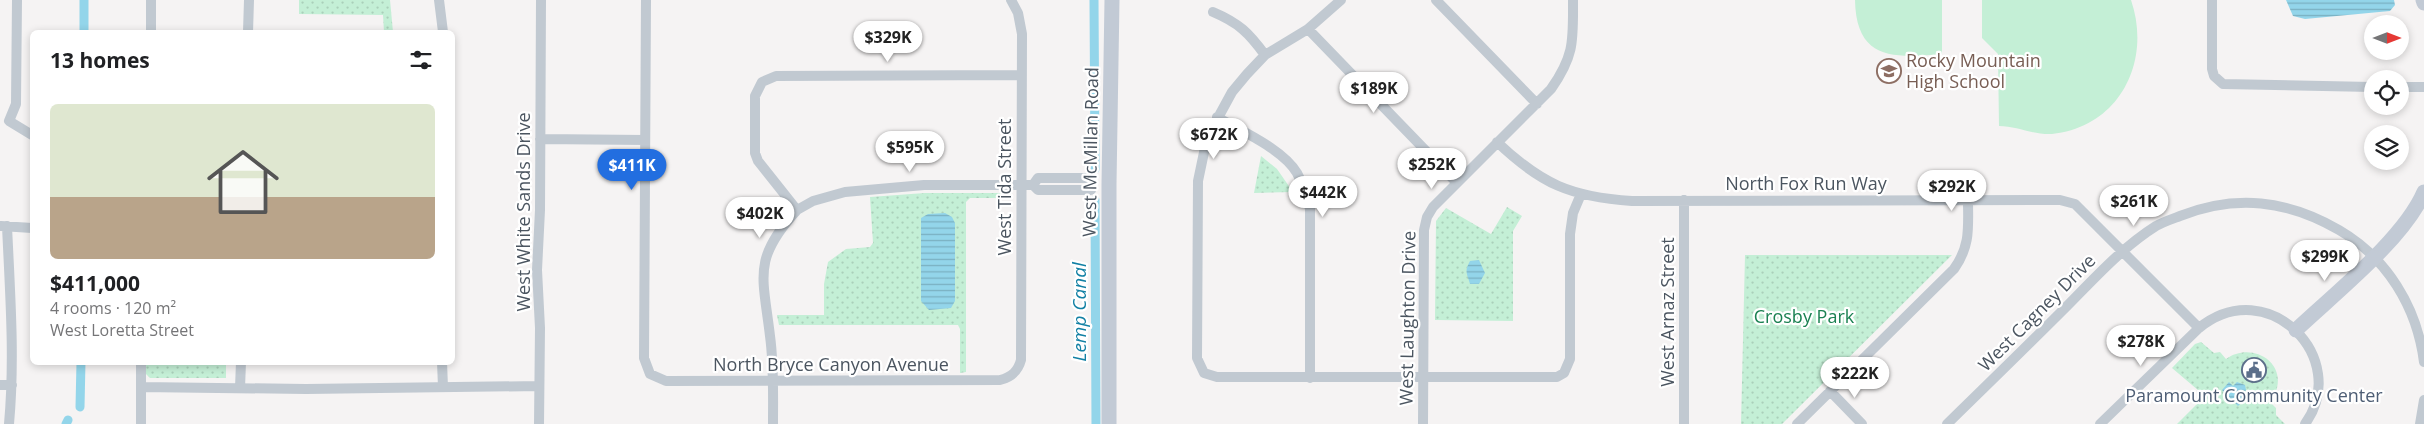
<!DOCTYPE html>
<html lang="en">
<head>
<meta charset="utf-8">
<style>
  body { margin:0; font-family:"Open Sans",sans-serif; background:#f6f6f6; color:#202124; height:100vh; display:flex; flex-direction:column; font-size:19px; white-space:nowrap }
  * { box-sizing:border-box; margin:0 }
  p { font-size:16px; color:#757577 }
  .icon { flex:none; width:28px; height:28px; fill:none; stroke:currentColor; stroke-width:2; stroke-linecap:round; stroke-linejoin:round }
  .map { position:relative; flex:1; overflow:hidden }
  .side { position:absolute; left:30px; top:30px; width:425px; height:335px; display:flex; flex-direction:column; background:#fff; border-radius:8px; box-shadow:0 2px 8px #0003 }
  .side>* { flex:none }
  .needle { width:32px; rotate:90deg }
  .buttons { position:absolute; left:2364px; top:15px; display:grid; gap:10px }
  .buttons a { display:grid; place-items:center; width:45px; height:45px; border-radius:50%; background:#fff; box-shadow:0 2px 8px #0003; font-size:25px }
  .price { position:absolute; translate:-50% -42px; padding:0 11px; border-radius:18px; background:#fff; color:#222; font-size:16px; line-height:32px; filter:drop-shadow(0 1px 2px #0008) }
  .price::after { content:''; position:absolute; left:50%; top:30px; width:15px; height:11px; margin-left:-8px; background:inherit; clip-path:polygon(0 0,100% 0,50% 100%) }
  .price.active { background:#226ee0; color:#fff }
  ul { padding:0; list-style:none }
  li { display:grid; align-content:center; gap:10px; height:265px; padding:0 20px }
  li+li { border-top:1px solid #e0e0e0 }
  li span { display:grid; place-items:center; height:155px; border-radius:8px; color:#555 }
  li>.icon { margin-inline-start:auto }
  span .icon { width:90px; height:90px; fill:#fffc; stroke-width:1 }
  li b { font-size:21px }
  h2 { display:flex; justify-content:space-between; align-items:center; height:60px; padding:0 20px; font-size:21px }
  .map>svg:first-child { display:block }
</style>
</head>
<body>
<div class="map">
<svg width="2424" height="424" viewBox="0 0 2424 424">
  <defs>
    <pattern id="park-dots" width="8" height="8" patternUnits="userSpaceOnUse" patternTransform="scale(1.25)"><rect width="8" height="8" fill="#c4efd6"/><path d="M2 2h.1M6 6h.1" fill="none" stroke="#aacfba" stroke-width="1.8" stroke-linecap="round"/></pattern>
    <pattern id="water-rules" width="6" height="5" patternUnits="userSpaceOnUse" patternTransform="scale(1.25)"><rect width="6" height="5" fill="#93d5ea"/><path d="M0 2.5h6" fill="none" stroke="#7ab0c1"/></pattern>
  </defs>
  <rect width="100%" height="100%" fill="#f5f3f3"/>
  <!-- grass -->
  <path fill="#c4efd6" d="M1855,0h87v54c-47,4 -86,7 -87,-54z
    M1982,0h149c21,61 -11,127 -79,134 -19,1 -35,-8 -53,-8l-1,-72 -16,-16z"/>
  <!-- park -->
  <path fill="url(#park-dots)" d="M299,0h91l3,32h-9l-1,-17 -84,-1z
    M1261,156l16,13 16,23 -39,1z
    M925,193h82l3,5h-40l-4,4v170l-6,1v-44l-2,-4h-179l-2,-10h47v-31l4,-22 18,-13 24,-2 3,-4 -3,-46z
    M1507,207l15,9 -9,15v90l-78,-1 1,-99 10,-13 45,26z
    M1745,255h207l-170,169h-41z
    M2201,342l13,11 6,-1 6,7c23,-17 58,0 51,29 -1,4 -5,10 -7,14l6,6v7l9,9h-108l28,-28 -33,-28 23,-24z
    M145,363h81v15h-76l-5,-5z"/>
  <!-- water -->
  <path fill="url(#water-rules)" d="M2286,0h108l1,5 -5,6 -85,8 -12,-3z
    M945,213l7,4 3,6v78l-4,7 -22,2 -8,-9v-83l7,-4z
    M1479,260l6,13 -6,11h-9c-3,-11 -6,-12 0,-23z
    M2229,382l4,4 4,-4 8,3 1,5 -4,5 4,3 -8,8 -16,-16z"/>
  <g fill="none" stroke-linecap="round" stroke-linejoin="round">
    <!-- canal -->
    <path stroke="#93d5ea" stroke-width="9" d="M1094,0l1,169
      M84,32v-32
      M1095,200l1,224
      M80,407l1,-45
      M66,424l2,-4"/>
    <!-- street -->
    <path stroke="#c1c9d1" stroke-width="10" d="M17,0l-1,104 -7,17 23,14
      M439,0l4,32
      M646,0l-2,358 6,16 16,7 334,-1c12,-3 18,-9 21,-20l1,-326 -4,-21 -7,-13
      M1341,0l-33,29 -43,26 -18,19 -15,18 -25,46 -9,43 -1,177 7,15 13,4h340l7,-4 6,-14v-125l3,-21 8,-19
      M1436,0l101,104
      M2212,0v69l2,7 9,8 149,3
      M1213,12c26,11 36,21 52,43
      M1308,29l149,154
      M151,32v-32
      M248,32l1,-32
      M2400,87h24
      M1217,117c24,14 66,32 80,56 6,11 10,24 13,36v169
      M540,139l105,1
      M1497,142c44,42 74,55 135,59l428,-1 15,4 124,124c69,-56 153,31 106,96
      M1038,178h53v12h-53l-5,-5z
      M797,210l16,-9 32,-9 79,-7h109
      M1,226l31,2
      M7,226c3,67 8,132 2,198
      M442,362l1,25
      M0,385h12
      M141,387l165,2 233,-3
      M240,388l1,-26
      M1830,391l32,33
      M141,424v-62
      M539,424l1,-96 -3,-58 3,-60 1,-210
      M773,424c0,-29 1,-59 -3,-88 -7,-60 -18,-77 27,-126l-39,-49 -3,-8v-57l7,-14 14,-6 245,-1
      M1423,424l1,-194 3,-13 6,-10 118,-118c24,-34 22,-49 22,-89
      M1684,424v-224
      M1797,424l157,-155c17,-24 14,-42 14,-70
      M1947,424c39,-38 78,-76 116,-114 29,-29 58,-62 93,-84 7,-4 16,-7 24,-10 56,-22 107,-16 159,14 48,28 78,77 85,132
      M2100,424l99,-96
      M2420,424l4,-24"/>
    <!-- secondary -->
    <path stroke="#c2cad5" stroke-width="15" d="M2423,0l1,3
      M2296,330c38,-36 108,-91 128,-138
      M1109,424v-240l3,-184"/>
  </g>
  <!-- icons -->
  <defs>
    <symbol id="school-ring" viewBox="-11 -11 22 22"><circle r="9.5" fill="#fff" stroke="#8d6e63" stroke-width="1.5"/><path d="M0-5L7-2L0 1L-7-2ZM-4 1L0 2.5L4 1V4Q0 6-4 4Z" fill="#8d6e63"/></symbol>
    <symbol id="civic-ring" viewBox="-11 -11 22 22"><circle r="9.5" fill="#fff" stroke="#5c6f8a" stroke-width="1.5"/><path d="M-.6-6.5H3V-4.5H.6V-3L4-1V1h2V6H-6V1h2V-1L-.6-3ZM-1.2 2.5V6h2.4V2.5Z" fill="#5c6f8a"/></symbol>
  </defs>
  <g fill-rule="evenodd">
    <use href="#school-ring" x="1875" y="57" width="28" height="28"/>
    <use href="#civic-ring" x="2240" y="356" width="28" height="28"/>
  </g>
  <g text-anchor="middle" stroke-width="4.5" stroke-linejoin="round" paint-order="stroke">
    <!-- education labels -->
    <g font-size="18" fill="#785e54" stroke="#fff" text-anchor="start">
      <text x="1906" y="67">Rocky Mountain<tspan x="1906" dy="21">High School</tspan></text>
    </g>
    <!-- street labels -->
    <g font-size="18" fill="#4b5560" stroke="#fff">
      <text transform="translate(1091 152) rotate(-89)" y="6">West McMillan Road</text>
      <text x="1806" y="190">North Fox Run Way</text>
      <text transform="translate(1005 187) rotate(-90)" y="6">West Tida Street</text>
      <text transform="translate(524 212) rotate(-90)" y="6">West White Sands Drive</text>
      <text transform="translate(1668 312) rotate(-90)" y="6">West Arnaz Street</text>
      <text transform="translate(2037 313) rotate(-45)" y="6">West Cagney Drive</text>
      <text transform="translate(1408 318) rotate(-89)" y="6">West Laughton Drive</text>
      <text x="831" y="371">North Bryce Canyon Avenue</text>
    </g>
    <!-- park labels -->
    <g font-size="18" fill="#1b8152" stroke="#fff">
      <text x="1804" y="323">Crosby Park</text>
    </g>
    <!-- service labels -->
    <g font-size="18" fill="#4e5e75" stroke="#fff">
      <text x="2254" y="402">Paramount Community Center</text>
    </g>
    <!-- water labels -->
    <g font-size="19" font-style="italic" fill="#1280a4" stroke="#fff">
      <text transform="translate(1079 312) rotate(-90)" y="7">Lemp Canal</text>
    </g>
  </g>
</svg>
<div class="buttons">
<a><svg class="needle" viewBox="-14 -14 28 28"><path d="M0-13l5 13h-10z" fill="#e53935"/><path d="M0 13l5-13h-10z" fill="#757577"/></svg></a>
<a><svg class="icon" aria-label="locate" viewBox="0 0 24 24"><circle cx="12" cy="12" r="6"/><path d="M12 2v4M12 18v4M2 12h4M18 12h4"/></svg></a>
<a><svg class="icon" aria-label="layers" viewBox="0 0 24 24"><path d="M12 4l9 5-9 5-9-5zM3 14l9 5 9-5"/></svg></a>
</div>
<b class="price" style="left:888px;top:63px">$329K</b>
<b class="price" style="left:1374px;top:114px">$189K</b>
<b class="price" style="left:1214px;top:160px">$672K</b>
<b class="price" style="left:910px;top:173px">$595K</b>
<b class="price" style="left:1432px;top:190px">$252K</b>
<b class="price active" style="left:632px;top:191px">$411K</b>
<b class="price" style="left:1952px;top:212px">$292K</b>
<b class="price" style="left:1323px;top:218px">$442K</b>
<b class="price" style="left:2134px;top:227px">$261K</b>
<b class="price" style="left:760px;top:239px">$402K</b>
<b class="price" style="left:2325px;top:282px">$299K</b>
<b class="price" style="left:2141px;top:367px">$278K</b>
<b class="price" style="left:1855px;top:399px">$222K</b>
<section class="side">
<h2>13 homes<svg class="icon" aria-label="filters" viewBox="0 0 24 24"><path d="M4 7h16M4 17h16"/><circle cx="9" cy="7" r="2"/><circle cx="15" cy="17" r="2"/></svg></h2>
<ul>
<li><span style="background:linear-gradient(#dfe7d0 60%,#b9a48a 0)"><svg class="icon" aria-label="home" viewBox="0 0 24 24"><path d="M3 11l9-7 9 7M6 9v11h12V9"/></svg></span><div><b>$411,000</b><p>4 rooms · 120 m²</p><p>West Loretta Street</p></div></li>
</ul>
</section>
</div>
</body>
</html>
